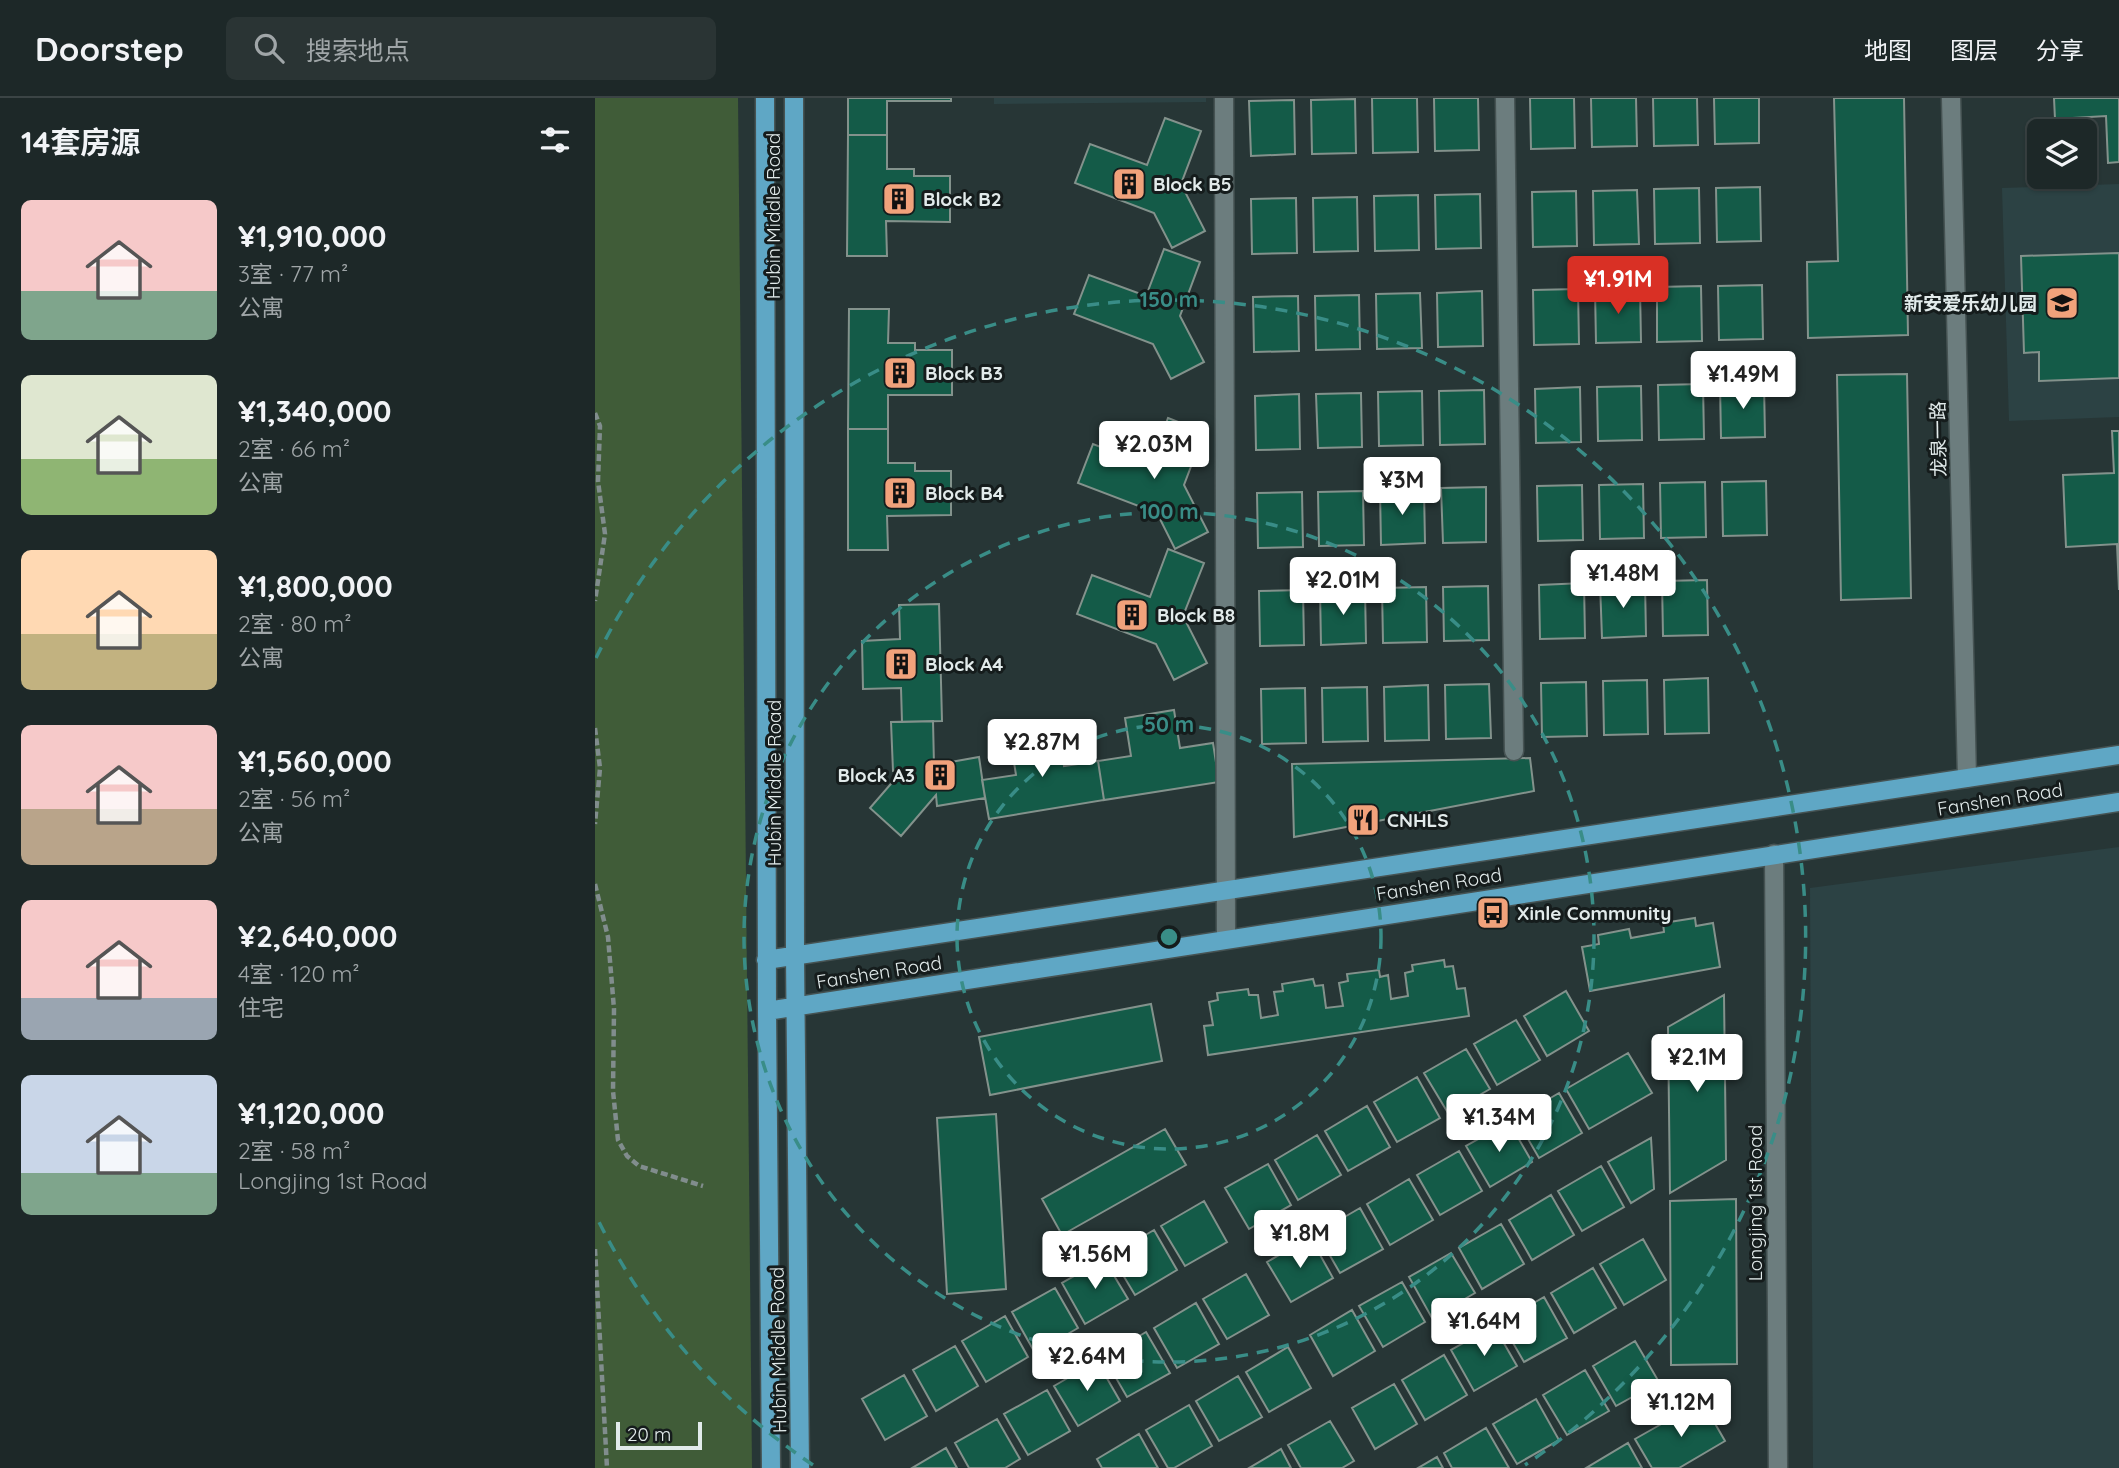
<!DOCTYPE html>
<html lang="zh">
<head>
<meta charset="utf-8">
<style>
  body { margin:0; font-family:Quicksand,"Noto Sans SC",sans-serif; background:#2a3434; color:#f1f3f6; height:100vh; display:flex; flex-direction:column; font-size:26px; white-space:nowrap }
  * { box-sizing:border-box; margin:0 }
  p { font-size:23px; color:#a0a6a8 }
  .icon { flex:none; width:38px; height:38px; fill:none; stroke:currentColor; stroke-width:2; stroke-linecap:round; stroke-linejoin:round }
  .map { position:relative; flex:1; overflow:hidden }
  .drawer { display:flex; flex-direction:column; background:#1d2828; width:595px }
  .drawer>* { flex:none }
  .controls { position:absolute; left:1432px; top:21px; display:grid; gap:14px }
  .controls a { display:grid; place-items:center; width:70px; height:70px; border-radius:10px; background:#1d2828; box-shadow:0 2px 5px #0004,0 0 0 2px #3b4445; font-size:35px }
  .scale { position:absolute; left:21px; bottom:18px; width:86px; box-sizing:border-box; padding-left:7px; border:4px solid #e2ebeb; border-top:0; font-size:19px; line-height:24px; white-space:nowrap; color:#e2ebeb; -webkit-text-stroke:5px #151c1c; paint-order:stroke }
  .price { position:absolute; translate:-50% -60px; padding:0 16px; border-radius:7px; background:#fff; color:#222; font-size:23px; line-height:46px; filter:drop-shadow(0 2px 4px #0008) }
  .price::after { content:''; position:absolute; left:50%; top:42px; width:21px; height:16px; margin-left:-10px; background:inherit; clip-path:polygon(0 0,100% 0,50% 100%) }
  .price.active { background:#d93025; color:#fff }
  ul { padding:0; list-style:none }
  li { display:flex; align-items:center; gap:21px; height:175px; padding:0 21px }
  li span { display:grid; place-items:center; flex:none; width:196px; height:140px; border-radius:10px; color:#555 }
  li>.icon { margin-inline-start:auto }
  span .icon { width:84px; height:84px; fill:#fffc; stroke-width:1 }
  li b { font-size:30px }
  h2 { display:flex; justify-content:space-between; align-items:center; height:84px; padding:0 21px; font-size:30px }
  header { display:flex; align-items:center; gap:42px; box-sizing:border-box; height:98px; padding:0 35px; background:#1d2828; border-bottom:2px solid #3b4445 }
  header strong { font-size:33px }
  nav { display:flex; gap:38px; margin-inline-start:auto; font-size:24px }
  .search { width:490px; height:63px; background:#2a3434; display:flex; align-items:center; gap:18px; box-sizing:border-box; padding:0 24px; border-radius:10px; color:#a0a6a8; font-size:26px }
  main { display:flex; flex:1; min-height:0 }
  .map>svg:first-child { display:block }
</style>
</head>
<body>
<header>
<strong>Doorstep</strong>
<div class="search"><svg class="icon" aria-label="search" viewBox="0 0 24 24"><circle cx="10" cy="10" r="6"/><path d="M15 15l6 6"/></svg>搜索地点</div>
<nav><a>地图</a><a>图层</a><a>分享</a></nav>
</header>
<main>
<section class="drawer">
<h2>14套房源<svg class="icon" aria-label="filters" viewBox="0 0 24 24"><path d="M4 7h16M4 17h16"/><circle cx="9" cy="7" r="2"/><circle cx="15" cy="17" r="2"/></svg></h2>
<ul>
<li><span style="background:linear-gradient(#f6c9c9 65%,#7fa58c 0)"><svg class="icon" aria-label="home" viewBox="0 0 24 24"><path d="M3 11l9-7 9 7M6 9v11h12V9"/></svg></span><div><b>¥1,910,000</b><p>3室 · 77 m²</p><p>公寓</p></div></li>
<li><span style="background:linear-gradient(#dfe7d0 60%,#8fb573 0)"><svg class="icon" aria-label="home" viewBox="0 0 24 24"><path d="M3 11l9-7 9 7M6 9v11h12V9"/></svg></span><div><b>¥1,340,000</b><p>2室 · 66 m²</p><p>公寓</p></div></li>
<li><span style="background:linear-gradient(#ffd9b3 60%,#c2b280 0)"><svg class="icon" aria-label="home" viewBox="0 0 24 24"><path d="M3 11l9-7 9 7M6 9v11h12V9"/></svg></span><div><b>¥1,800,000</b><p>2室 · 80 m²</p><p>公寓</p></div></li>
<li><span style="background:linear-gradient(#f6c9c9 60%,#b9a48a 0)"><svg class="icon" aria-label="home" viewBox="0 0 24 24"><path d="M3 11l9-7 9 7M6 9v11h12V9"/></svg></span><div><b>¥1,560,000</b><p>2室 · 56 m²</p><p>公寓</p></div></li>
<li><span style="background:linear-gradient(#f6c9c9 70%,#9aa5b1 0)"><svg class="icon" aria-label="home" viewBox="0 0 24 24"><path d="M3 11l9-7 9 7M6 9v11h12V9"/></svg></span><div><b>¥2,640,000</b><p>4室 · 120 m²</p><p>住宅</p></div></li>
<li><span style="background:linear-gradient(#c9d6e8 70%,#7fa58c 0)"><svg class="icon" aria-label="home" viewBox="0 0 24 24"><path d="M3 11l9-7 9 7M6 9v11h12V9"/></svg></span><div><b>¥1,120,000</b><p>2室 · 58 m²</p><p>Longjing 1st Road</p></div></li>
</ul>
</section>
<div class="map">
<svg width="1524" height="1370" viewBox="0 0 1524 1370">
  <rect width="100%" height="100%" fill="#273636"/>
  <!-- built -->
  <path fill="#2c4244" d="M399,0h212v4l-212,2z
    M1524,86v233l-110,4 -7,-233z
    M1524,749v621h-306l-3,-580z"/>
  <!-- green -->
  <path fill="#405c38" d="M0,0h143l14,1370h-157z"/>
  <!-- building -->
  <path fill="#145b48" stroke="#83928c" stroke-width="2" d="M253,0h103v3h-64v34h-39z
    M777,0h45l1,54 -45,1z
    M839,0h44l1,52 -44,1z
    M935,0h44l1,50 -44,1z
    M996,0h45l1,48 -45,1z
    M1058,0h44l1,47 -44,1z
    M1119,0h45v45l-44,1z
    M1239,0h70l4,237 -100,3 -1,-76 31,-1z
    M1459,0h65v64l-11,1 -2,-47 -51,3z
    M760,1l1,54 -44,1 -1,-54z
    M699,2l1,54 -44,2 -2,-55z
    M570,20l36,13 -20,53 24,47 -33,17 -18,-35 -79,-30 15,-39 57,21z
    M253,37h39v34h27v7h36v46l-64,-1 1,35h-40z
    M1165,89l1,54 -44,1 -1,-54z
    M1104,90l1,55 -45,1 -1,-55z
    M1042,92l2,54 -45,1 -1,-54z
    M981,93l1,55 -44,1 -1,-55z
    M885,96l1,54 -45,1 -1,-54z
    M823,97l1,55 -44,1 -1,-55z
    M762,99l1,54 -44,1 -1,-54z
    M701,100l1,55 -45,1 -1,-55z
    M569,151l36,13 -20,54 24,46 -33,17 -18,-35 -79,-30 15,-39 57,21z
    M1524,155v125l-80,3v-29l-15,1 -3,-97z
    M1167,187l1,54 -44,1 -1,-54z
    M1106,188l1,55 -45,1v-55z
    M1045,190l1,54 -45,1 -1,-54z
    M983,191l1,55 -45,1 -1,-55z
    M887,193l1,55 -45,1 -1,-54z
    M825,195l2,55 -45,1 -1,-55z
    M764,197l1,54 -44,1 -1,-54z
    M703,198l1,55 -45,1 -1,-55z
    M254,211h40l-1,34h27v7h37v45h-64v34h-40z
    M1312,276l4,224 -70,2 -4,-225z
    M1169,285l1,54 -44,1 -1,-54z
    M1108,286l1,55 -45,1 -1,-55z
    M1046,288l1,54 -44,1 -1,-54z
    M985,289l1,55 -45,1 -1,-54z
    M889,292l1,54 -45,1 -1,-54z
    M827,293l1,54 -44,1 -1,-54z
    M766,295l1,54 -44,1 -2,-54z
    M704,296l1,55 -44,1 -1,-54z
    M573,320l36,14 -20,53 24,47 -33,17 -18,-36 -79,-30 15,-39 57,22z
    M253,331h40v34h27v8h36v44l-64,1 1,34h-40z
    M1517,333h7v159l-2,-46 -51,3 -3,-72 51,-2z
    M1171,383l1,54 -44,1 -1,-54z
    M1110,384l1,55 -45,1 -1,-55z
    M1048,386l1,54 -44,1 -1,-54z
    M987,387l1,55 -45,1 -1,-55z
    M891,389v55l-43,1 -2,-55z
    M829,391l1,54 -44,2 -1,-55z
    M768,393l1,54 -45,1 -1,-54z
    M707,394l1,55 -45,1 -1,-55z
    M573,451l36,14 -21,53 24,47 -33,17 -18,-36 -79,-30 15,-39 58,22z
    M1112,482l1,55 -45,1 -1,-55z
    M1050,484l1,54 -44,2 -2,-55z
    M989,485l1,55 -45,1 -1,-54z
    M893,488l1,54 -45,1 -1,-54z
    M831,489l1,55 -44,1 -1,-55z
    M770,491l1,54 -45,2 -1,-55z
    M708,492l1,55 -44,1 -1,-55z
    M344,506l3,117 -40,1 -1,-34 -38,1 -1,-48 38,-2 -1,-34z
    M1113,580l1,55 -44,1 -1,-54z
    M1052,582l1,54 -44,1 -1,-54z
    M991,584l1,54 -45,1 -1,-54z
    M894,586l2,54 -45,1 -1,-54z
    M833,587l1,55 -44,1 -1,-54z
    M772,589l1,54 -45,1 -1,-54z
    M710,590l1,55 -44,1 -1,-55z
    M579,612l6,38 33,-5 6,39 -115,18 -6,-39 33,-5 -6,-38z
    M338,623l1,44 45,-8 6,41 -48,8 -1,-11 -35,41 -31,-28 33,-38 -10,1 -2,-49z
    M463,631l6,37 34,-5 6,39 -115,19 -7,-39 34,-5 -6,-38z
    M935,660l4,33 -240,46 -2,-73z
    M1100,820l1,8 17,-3 7,44 -130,24 -8,-44 17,-3 -1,-9 31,-6 2,9 33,-6 -1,-9z
    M849,862l1,7 8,-1 4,23 8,-1 4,28 -261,39 -4,-29 9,-1 -4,-23 9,-2 -1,-7 31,-4 1,6h9l3,23 17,-3 -4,-23 9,-1 -1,-7 31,-5 2,7 8,-1 3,23 17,-2 -4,-23 9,-2 -1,-7 32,-4 1,7 8,-2 3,24 17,-3 -3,-23 8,-2 -1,-6z
    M971,893l23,40 -42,25 -23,-40z
    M1129,897l2,165 -56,33 -2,-166z
    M556,906l11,57 -172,34 -11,-58z
    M921,922l24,40 -43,25 -23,-41z
    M871,951l24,40 -42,24 -24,-40z
    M1033,955l24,40 -63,36 -23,-40z
    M822,979l23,41 -43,24 -23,-40z
    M964,995l23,40 -43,25 -23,-40z
    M772,1008l23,41 -42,24 -23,-40z
    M401,1016l10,175 -59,5 -10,-176z
    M914,1024l23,40 -42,25 -24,-41z
    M570,1031l21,36 -124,70 -20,-36z
    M722,1037l24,40 -43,25 -23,-40z
    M1056,1040l3,51 -23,14 -23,-41z
    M864,1053l23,40 -42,24 -23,-40z
    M673,1066l23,41 -42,24 -24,-41z
    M1006,1068l23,41 -42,24 -24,-40z
    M814,1081l24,41 -43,25 -23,-41z
    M956,1097l23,40 -42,25 -23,-40z
    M1141,1101l1,165 -66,1 -1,-164z
    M609,1103l23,41 -42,24 -24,-40z
    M765,1110l23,41 -43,24 -23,-40z
    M906,1126l23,40 -42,25 -23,-41z
    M559,1132l23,40 -42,25 -24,-40z
    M715,1139l23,41 -42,24 -24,-40z
    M1048,1141l23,41 -42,25 -24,-41z
    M856,1155l24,40 -43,25 -23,-41z
    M509,1161l24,40 -43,25 -23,-41z
    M998,1170l23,40 -42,25 -23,-40z
    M651,1176l23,41 -42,24 -24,-40z
    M807,1184l23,40 -42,25 -24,-41z
    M460,1190l23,40 -43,25 -23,-41z
    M949,1199l23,41 -43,24 -23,-40z
    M601,1205l23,41 -42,24 -23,-40z
    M757,1212l23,41 -42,25 -23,-41z
    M410,1218l23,41 -42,25 -24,-41z
    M899,1228l23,40 -43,25 -23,-41z
    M551,1234l24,41 -43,24 -23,-40z
    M1040,1243l24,41 -43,24 -23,-40z
    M360,1248l23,40 -42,25 -23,-41z
    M693,1249l23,41 -42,24 -23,-40z
    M849,1257l23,40 -42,25 -23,-40z
    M502,1263l23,40 -42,25 -24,-40z
    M990,1272l24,41 -42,24 -24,-40z
    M309,1277l23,41 -42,24 -23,-41z
    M643,1278l24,41 -43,24 -23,-40z
    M799,1286l23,40 -42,25 -23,-41z
    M452,1292l23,41 -42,24 -24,-41z
    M941,1301l23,41 -42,24 -24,-40z
    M1107,1303l23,40 -46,27h-27l-17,-29z
    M594,1307l23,41 -38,22h-6l-22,-38z
    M402,1321l23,40 -15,9h-36l-14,-25z
    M735,1323l24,40 -12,7h-41l-13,-23z
    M891,1330l23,40h-57l-8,-15z
    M544,1336l19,34h-56l-5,-9z
    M1033,1345l14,25h-56z
    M351,1350l11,20h-45z
    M686,1351l10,19h-42z
    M842,1359l6,11h-25z"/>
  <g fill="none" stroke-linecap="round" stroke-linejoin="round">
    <defs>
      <path id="minor" d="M629,0l2,840
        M910,0l9,653
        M1356,0l16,680
        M1179,756l4,614"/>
      <path id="major" d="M170,0l2,913 4,457
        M199,0l1,858 5,512
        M171,862l1353,-205
        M172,913l1352,-209"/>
    </defs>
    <!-- minor casing -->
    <use href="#minor" stroke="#465353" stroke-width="21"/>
    <!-- major casing -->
    <use href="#major" stroke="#465353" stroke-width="21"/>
    <!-- path -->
    <path stroke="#818d8d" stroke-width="4.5" stroke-dasharray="7 3.5" stroke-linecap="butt" d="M0,315l5,13 -2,55 7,53 -10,67
      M0,630l5,40 -5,56
      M0,786l13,53 6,72 -1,82 5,49 9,16 12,10 64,20
      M0,1151l12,219"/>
    <!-- minor -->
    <use href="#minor" stroke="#6c7d7e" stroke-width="18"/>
    <!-- major -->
    <use href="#major" stroke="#5fa7c5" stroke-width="18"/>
  </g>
  <!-- distance rings -->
  <g fill="none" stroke="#398d87" stroke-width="3.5" stroke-dasharray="12 9">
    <circle cx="574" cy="839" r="212"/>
    <circle cx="574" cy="839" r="425"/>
    <path d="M218 1367A637 637 0 0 1 1 1118M1 560A637 637 0 1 1 930 1367"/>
  </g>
  <!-- icons -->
  <defs>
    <symbol id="building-square" viewBox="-11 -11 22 22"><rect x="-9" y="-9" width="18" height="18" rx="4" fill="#f1a27b" stroke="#151c1c"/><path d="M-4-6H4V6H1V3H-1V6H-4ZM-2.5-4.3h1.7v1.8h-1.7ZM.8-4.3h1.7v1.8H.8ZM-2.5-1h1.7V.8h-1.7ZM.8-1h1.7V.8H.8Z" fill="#111"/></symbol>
    <symbol id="school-square" viewBox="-11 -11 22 22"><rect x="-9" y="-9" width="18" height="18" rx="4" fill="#f1a27b" stroke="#151c1c"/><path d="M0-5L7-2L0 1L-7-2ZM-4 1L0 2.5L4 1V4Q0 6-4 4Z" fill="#111"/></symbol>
    <symbol id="restaurant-square" viewBox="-11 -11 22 22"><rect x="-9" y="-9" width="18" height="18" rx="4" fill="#f1a27b" stroke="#151c1c"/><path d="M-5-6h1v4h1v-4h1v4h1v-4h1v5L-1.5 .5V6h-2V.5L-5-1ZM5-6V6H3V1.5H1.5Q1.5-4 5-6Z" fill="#111"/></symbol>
    <symbol id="bus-square" viewBox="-11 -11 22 22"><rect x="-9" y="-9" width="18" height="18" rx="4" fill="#f1a27b" stroke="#151c1c"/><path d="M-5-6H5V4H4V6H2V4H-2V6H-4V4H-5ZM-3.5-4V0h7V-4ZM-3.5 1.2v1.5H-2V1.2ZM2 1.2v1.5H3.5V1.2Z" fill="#111"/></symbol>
  </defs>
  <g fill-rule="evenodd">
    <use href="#building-square" x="515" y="67" width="38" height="38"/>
    <use href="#building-square" x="285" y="82" width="38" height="38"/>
    <use href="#school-square" x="1448" y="186" width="38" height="38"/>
    <use href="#building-square" x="286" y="256" width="38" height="38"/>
    <use href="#building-square" x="286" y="376" width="38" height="38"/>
    <use href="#building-square" x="518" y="498" width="38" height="38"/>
    <use href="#building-square" x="287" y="547" width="38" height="38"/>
    <use href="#building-square" x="326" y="658" width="38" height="38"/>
    <use href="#restaurant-square" x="749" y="703" width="38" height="38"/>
    <use href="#bus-square" x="879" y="796" width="38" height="38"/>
  </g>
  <g text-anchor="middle" stroke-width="6" stroke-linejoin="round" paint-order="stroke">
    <!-- poi labels -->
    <g font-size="19" font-weight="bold" fill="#e2ebeb" stroke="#151c1c" text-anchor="start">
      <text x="558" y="93">Block B5</text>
      <text x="328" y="108">Block B2</text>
      <text x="1442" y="212" text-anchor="end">新安爱乐幼儿园</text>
      <text x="330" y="282">Block B3</text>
      <text x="330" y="402">Block B4</text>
      <text x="562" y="524">Block B8</text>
      <text x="330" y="573">Block A4</text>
      <text x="320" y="684" text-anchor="end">Block A3</text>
      <text x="792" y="729">CNHLS</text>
      <text x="922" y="822">Xinle Community</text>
    </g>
    <!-- street labels -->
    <g font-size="19" fill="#e2ebeb" stroke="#151c1c">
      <text transform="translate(178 118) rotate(-90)" y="7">Hubin Middle Road</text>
      <text transform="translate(1343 341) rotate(-91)" y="7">龙泉一路</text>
      <text transform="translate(179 685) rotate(-90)" y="7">Hubin Middle Road</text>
      <text transform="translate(1405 701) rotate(-9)" y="7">Fanshen Road</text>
      <text transform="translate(844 786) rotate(-9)" y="7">Fanshen Road</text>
      <text transform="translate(284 874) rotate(-9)" y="7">Fanshen Road</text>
      <text transform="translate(1160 1105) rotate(-90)" y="7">Longjing 1st Road</text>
      <text transform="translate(183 1252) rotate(-91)" y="7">Hubin Middle Road</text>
    </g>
  </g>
  <circle cx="574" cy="839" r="10" fill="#398d87" stroke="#151c1c" stroke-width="3.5"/>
  <g font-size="21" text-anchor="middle" font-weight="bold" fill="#398d87" stroke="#151c1c" stroke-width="6" stroke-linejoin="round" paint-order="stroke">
    <text x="574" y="209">150 m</text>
    <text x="574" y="421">100 m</text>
    <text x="574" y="634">50 m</text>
  </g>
</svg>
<div class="controls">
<a><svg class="icon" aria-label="layers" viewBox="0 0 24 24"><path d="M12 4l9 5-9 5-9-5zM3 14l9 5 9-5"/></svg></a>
</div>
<div class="scale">20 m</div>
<b class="price active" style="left:1023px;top:218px">¥1.91M</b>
<b class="price" style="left:1148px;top:313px">¥1.49M</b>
<b class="price" style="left:559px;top:383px">¥2.03M</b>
<b class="price" style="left:807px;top:419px">¥3M</b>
<b class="price" style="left:1028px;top:512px">¥1.48M</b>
<b class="price" style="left:748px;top:519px">¥2.01M</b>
<b class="price" style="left:447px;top:681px">¥2.87M</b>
<b class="price" style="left:1102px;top:996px">¥2.1M</b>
<b class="price" style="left:904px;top:1056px">¥1.34M</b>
<b class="price" style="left:705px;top:1172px">¥1.8M</b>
<b class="price" style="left:500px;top:1193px">¥1.56M</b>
<b class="price" style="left:889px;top:1260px">¥1.64M</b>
<b class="price" style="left:492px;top:1295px">¥2.64M</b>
<b class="price" style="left:1086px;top:1341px">¥1.12M</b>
</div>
</main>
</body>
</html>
